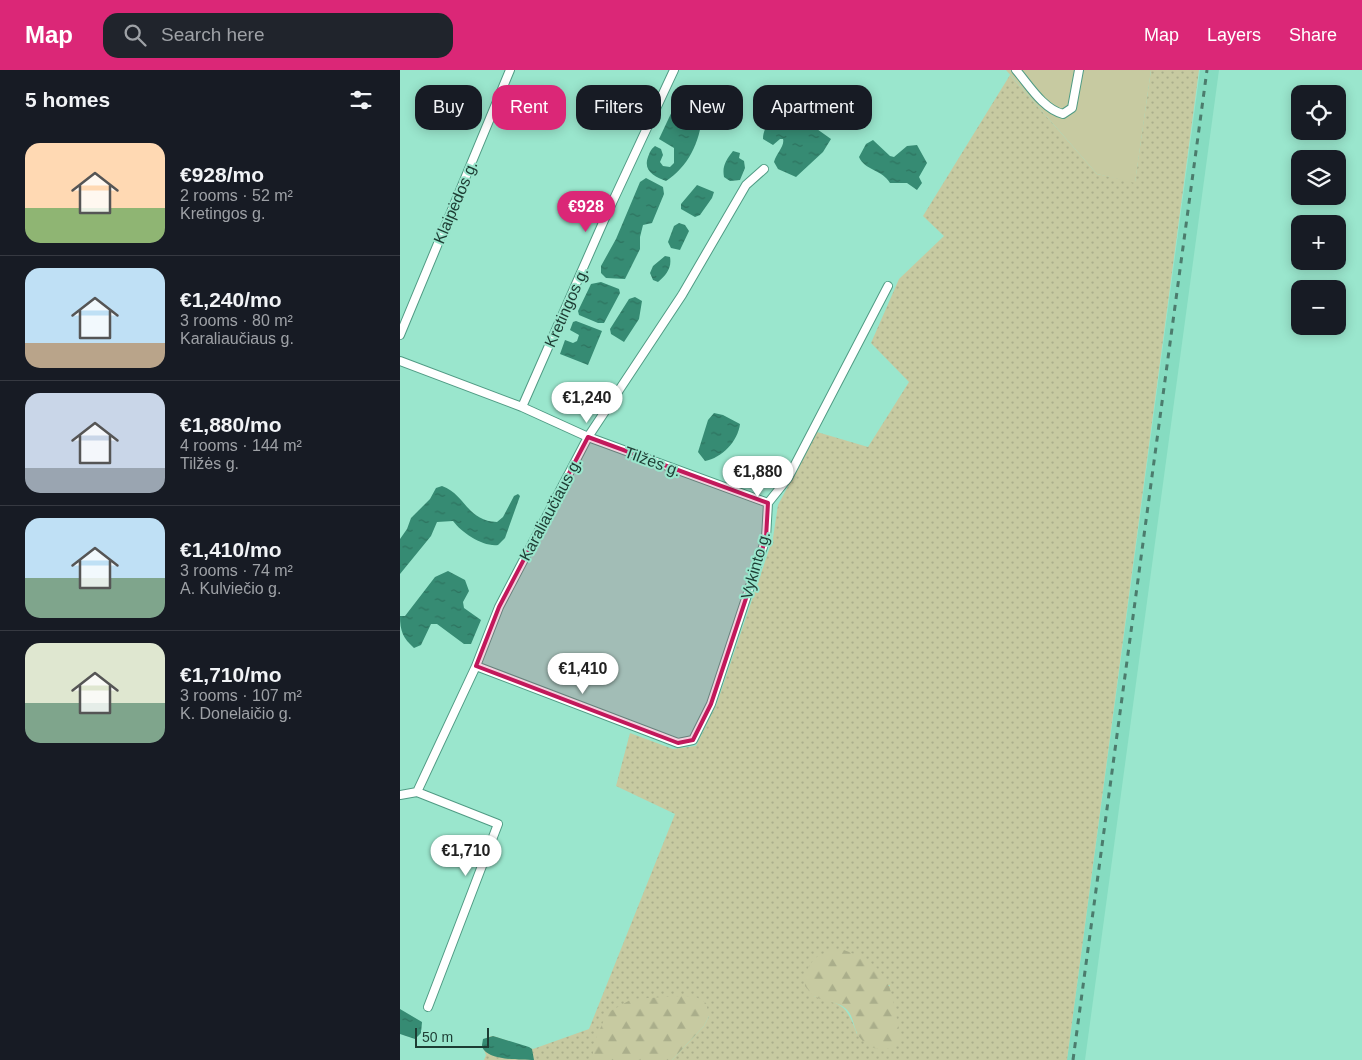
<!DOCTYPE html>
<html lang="en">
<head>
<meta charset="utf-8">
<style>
  body { margin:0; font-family:Helvetica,sans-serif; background:#20242c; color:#f1f3f6; height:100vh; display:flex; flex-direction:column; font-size:19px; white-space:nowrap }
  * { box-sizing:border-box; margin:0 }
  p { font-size:16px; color:#9ea1a6 }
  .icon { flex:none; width:28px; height:28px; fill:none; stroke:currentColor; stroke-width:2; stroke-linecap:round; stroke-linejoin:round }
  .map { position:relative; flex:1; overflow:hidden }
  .side { display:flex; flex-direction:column; background:#171b24; width:400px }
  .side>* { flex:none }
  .guide { position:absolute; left:15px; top:15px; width:475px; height:45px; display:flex; gap:10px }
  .controls { position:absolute; left:891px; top:15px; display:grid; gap:10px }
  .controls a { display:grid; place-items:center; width:55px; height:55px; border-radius:10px; background:#171b24; box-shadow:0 2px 12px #0003; font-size:25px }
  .scale { position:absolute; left:15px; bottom:12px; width:74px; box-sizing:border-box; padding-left:5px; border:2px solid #1d3c33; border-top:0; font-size:14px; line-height:18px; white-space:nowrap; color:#1d3c33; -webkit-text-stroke:4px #9ae6cd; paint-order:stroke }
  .price { position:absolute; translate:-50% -42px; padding:0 11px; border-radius:18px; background:#fff; color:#222; font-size:16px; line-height:32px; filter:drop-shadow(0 1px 2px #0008) }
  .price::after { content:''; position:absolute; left:50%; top:30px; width:15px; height:11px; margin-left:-8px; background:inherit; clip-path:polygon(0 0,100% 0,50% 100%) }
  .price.selected { background:#db2777; color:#fff }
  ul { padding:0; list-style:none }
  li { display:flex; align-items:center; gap:15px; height:125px; padding:0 25px }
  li+li { border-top:1px solid #363941 }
  li span { display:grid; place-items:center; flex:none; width:140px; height:100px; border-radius:15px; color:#555 }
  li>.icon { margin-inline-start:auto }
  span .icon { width:60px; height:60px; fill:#fffc; stroke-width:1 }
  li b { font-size:21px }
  h2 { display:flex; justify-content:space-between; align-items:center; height:60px; padding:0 25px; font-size:21px }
  .tag { padding:0 18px; border-radius:15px; background:#171b24; box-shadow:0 2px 12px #0003; font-size:18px; line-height:45px }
  .tag.selected { background:#db2777; color:#fff }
  header { display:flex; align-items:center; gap:30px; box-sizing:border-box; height:70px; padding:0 25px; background:#db2777; color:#fff }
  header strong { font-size:24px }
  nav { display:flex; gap:28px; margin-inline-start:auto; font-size:18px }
  .search { width:350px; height:45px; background:#20242c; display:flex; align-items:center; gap:12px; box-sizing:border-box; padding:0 18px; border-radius:15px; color:#9ea1a6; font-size:19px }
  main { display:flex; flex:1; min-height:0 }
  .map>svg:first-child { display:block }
</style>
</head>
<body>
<header>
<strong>Map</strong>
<div class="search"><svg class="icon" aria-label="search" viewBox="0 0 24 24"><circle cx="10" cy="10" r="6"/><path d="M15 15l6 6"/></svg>Search here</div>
<nav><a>Map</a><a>Layers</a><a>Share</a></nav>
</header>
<main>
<section class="side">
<h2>5 homes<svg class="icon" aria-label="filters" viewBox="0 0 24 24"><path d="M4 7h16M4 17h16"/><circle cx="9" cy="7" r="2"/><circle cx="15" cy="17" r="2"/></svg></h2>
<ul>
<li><span style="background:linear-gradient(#ffd9b3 65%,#8fb573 0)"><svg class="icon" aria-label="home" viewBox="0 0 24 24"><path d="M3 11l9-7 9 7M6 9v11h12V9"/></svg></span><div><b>€928/mo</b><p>2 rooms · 52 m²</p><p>Kretingos g.</p></div></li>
<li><span style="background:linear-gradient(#bfe0f5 75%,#b9a48a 0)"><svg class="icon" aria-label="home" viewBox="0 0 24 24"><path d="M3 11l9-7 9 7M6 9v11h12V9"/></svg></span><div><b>€1,240/mo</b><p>3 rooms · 80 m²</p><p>Karaliaučiaus g.</p></div></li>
<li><span style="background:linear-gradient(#c9d6e8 75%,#9aa5b1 0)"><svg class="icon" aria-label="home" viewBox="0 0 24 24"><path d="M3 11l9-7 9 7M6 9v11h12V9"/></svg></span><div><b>€1,880/mo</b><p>4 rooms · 144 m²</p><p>Tilžės g.</p></div></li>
<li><span style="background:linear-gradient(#bfe0f5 60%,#7fa58c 0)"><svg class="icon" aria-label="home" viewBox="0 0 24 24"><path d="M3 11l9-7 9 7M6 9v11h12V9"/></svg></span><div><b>€1,410/mo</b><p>3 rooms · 74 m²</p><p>A. Kulviečio g.</p></div></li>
<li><span style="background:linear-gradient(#dfe7d0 60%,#7fa58c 0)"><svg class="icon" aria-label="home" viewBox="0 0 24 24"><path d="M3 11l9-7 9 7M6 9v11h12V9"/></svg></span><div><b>€1,710/mo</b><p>3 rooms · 107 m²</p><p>K. Donelaičio g.</p></div></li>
</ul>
</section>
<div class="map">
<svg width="962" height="990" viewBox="0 0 962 990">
  <defs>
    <pattern id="grass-dots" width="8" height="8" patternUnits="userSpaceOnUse" patternTransform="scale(1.25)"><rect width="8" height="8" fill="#c7caa1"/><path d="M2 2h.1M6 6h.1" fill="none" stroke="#aaae8b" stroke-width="1.8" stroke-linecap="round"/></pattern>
    <pattern id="forest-firs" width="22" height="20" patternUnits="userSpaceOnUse" patternTransform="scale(1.25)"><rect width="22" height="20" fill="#c7caa1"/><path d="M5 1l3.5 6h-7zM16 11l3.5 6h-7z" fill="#aaae8b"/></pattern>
    <pattern id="water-ripples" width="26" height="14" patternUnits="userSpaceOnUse" patternTransform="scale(1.25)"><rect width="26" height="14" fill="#368b73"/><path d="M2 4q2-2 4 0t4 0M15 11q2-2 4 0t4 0" fill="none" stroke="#2d735f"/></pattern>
  </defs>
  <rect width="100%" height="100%" fill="#9ae6cd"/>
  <!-- built -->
  <path fill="#86dcc1" d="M800,0h19l-134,990h-18z"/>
  <!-- grass -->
  <path fill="url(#grass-dots)" fill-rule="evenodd" d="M751,0h48l-132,990h-395l32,-34 5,-10 -116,29v15h-109l2,-5 -4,-10 6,-8 5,-1 40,13 56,-20 86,-215 -59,-28 14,-53 43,16 23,-3 21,-43 56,-165 5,-33 39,-73 51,15 41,-65 -38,-39 28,-64 45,-43 -21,-20 87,-141 87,99 38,8zM490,915l-33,49c-11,-30 -14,-29 -43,-38z"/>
  <!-- forest -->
  <path fill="url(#forest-firs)" d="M441,879c53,18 49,38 59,87l-1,7c-14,12 -34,6 -42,-10 -3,-6 -4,-16 -9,-22 -9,-11 -25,-8 -35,-16 -3,-2 -5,-6 -8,-9 -1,-24 15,-36 36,-37z
    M283,926l13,1 10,6 3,13 -5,10 -32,34h-79v-15l14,-32 25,-14z"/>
  <!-- green -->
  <path fill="#c7caa1" d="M606,0h145l-16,113 -38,-9z"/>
  <!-- water -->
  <path fill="url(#water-ripples)" d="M274,37l23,4 5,5c-2,26 -14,51 -36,65 -12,-5 -23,-10 -18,-24 2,-5 3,-8 7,-11l6,3 2,6 -3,7 3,4 7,1 4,-4v-15l-15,-9z
    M386,37l45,32 -8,13 -27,25 -18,-8 -4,-7c2,-8 11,-16 9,-23h-3l-7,6 -10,-6c0,-15 13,-23 23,-32z
    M473,70l17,16 4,1 13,-11 10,-1 10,18 -8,14 3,6 -5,7 -10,-7h-17c-7,-13 -26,-13 -31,-26l7,-13z
    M333,81l7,2 -1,5 5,3 1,7 -5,12 -10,1 -6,-4c-2,-11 2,-17 9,-26z
    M246,108l17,9 1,7 -12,29 -9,2 -3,12v12l-15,30 -19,-1 -5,-5v-7l15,-27 24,-57z
    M297,115l17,7 -2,6 -12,17 -5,2 -14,-8v-5z
    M279,153l6,2 4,6 -9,19 -9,-2 -3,-6 6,-16z
    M265,186l5,1c2,11 -4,18 -12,25l-5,-2 -3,-7 3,-7z
    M201,212l18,7 1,4 -16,30h-6l-19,-8 -1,-4 13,-27z
    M235,227l7,4 -3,18 -15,23 -13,-8 -1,-5 19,-30z
    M176,251l26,10 -14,34 -28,-11 5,-14 8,3 4,-2 2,-6 -9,-5 3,-8z
    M314,343l9,2 17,9c-2,17 -18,34 -35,37l-7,-9 10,-32z
    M42,416c23,8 25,35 55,36l6,-5 11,-21 4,-2 2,2 -15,42 -7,7c-15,2 -36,-12 -45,-24l-16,1 -6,14 -31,38v-35l7,-10 4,-11 19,-19 6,-11z
    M48,501l17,9 4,11 -6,11 1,6 17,12 -10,24h-7l-27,-20h-6l-10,21 -7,3c-11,-10 -14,-17 -14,-32h5l30,-39z
    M0,939l22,13 -1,11 -6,6 -15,-5z
    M93,966l36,11 3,2 2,11c-15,0 -51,0 -52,-15l1,-6z"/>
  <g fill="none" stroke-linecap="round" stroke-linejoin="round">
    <defs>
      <path id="minor" d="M616,0c13,15 27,39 47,44l9,-6 7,-38
        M0,265l110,-265
        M0,291l122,46 66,30 180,66
        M122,337l83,-189 69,-148
        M76,596l202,77 15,-3 18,-36 55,-166 2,-35 20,-25 100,-192
        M17,722l59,-126 23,-59 89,-170 94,-142 64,-110 18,-16
        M0,725l17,-3 81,32 -70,183"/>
    </defs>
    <!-- minor casing -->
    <use href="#minor" stroke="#509b84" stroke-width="10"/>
    <!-- minor -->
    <use href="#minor" stroke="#fff" stroke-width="8"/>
    <!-- rail -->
    <path stroke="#4c7c6d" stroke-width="3" stroke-dasharray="6 6" stroke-linecap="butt" d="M673,990l134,-990"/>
  </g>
  <!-- marked area -->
  <path fill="#c2185b" fill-opacity="0.2" stroke="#c2185b" stroke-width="4" stroke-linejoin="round" d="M188,367l180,66 -2,35 -55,166 -18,36 -15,3 -202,-77 23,-59z"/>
  <g text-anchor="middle" stroke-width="4" stroke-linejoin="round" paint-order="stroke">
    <!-- street labels -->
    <g font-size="16" fill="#1d3c33" stroke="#9ae6cd">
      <text transform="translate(55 132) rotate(-67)" y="6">Klaipėdos g.</text>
      <text transform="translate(166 237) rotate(-66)" y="6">Kretingos g.</text>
      <text transform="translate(253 391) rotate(20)" y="6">Tilžės g.</text>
      <text transform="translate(150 439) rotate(-62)" y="6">Karaliaučiaus g.</text>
      <text transform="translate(355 495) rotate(-74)" y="6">Vykinto g.</text>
    </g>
  </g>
</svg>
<div class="controls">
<a><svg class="icon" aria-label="locate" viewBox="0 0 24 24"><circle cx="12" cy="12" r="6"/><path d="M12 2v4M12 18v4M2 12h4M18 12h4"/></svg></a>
<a><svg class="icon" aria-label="layers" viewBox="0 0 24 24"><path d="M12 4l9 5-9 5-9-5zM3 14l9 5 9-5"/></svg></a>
<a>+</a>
<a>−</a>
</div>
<div class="scale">50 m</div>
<b class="price selected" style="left:186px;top:163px">€928</b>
<b class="price" style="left:187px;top:354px">€1,240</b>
<b class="price" style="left:358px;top:428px">€1,880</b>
<b class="price" style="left:183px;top:625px">€1,410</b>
<b class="price" style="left:66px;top:807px">€1,710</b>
<div class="guide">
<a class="tag">Buy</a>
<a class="tag selected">Rent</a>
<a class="tag">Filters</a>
<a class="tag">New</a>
<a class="tag">Apartment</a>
</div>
</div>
</main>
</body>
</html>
